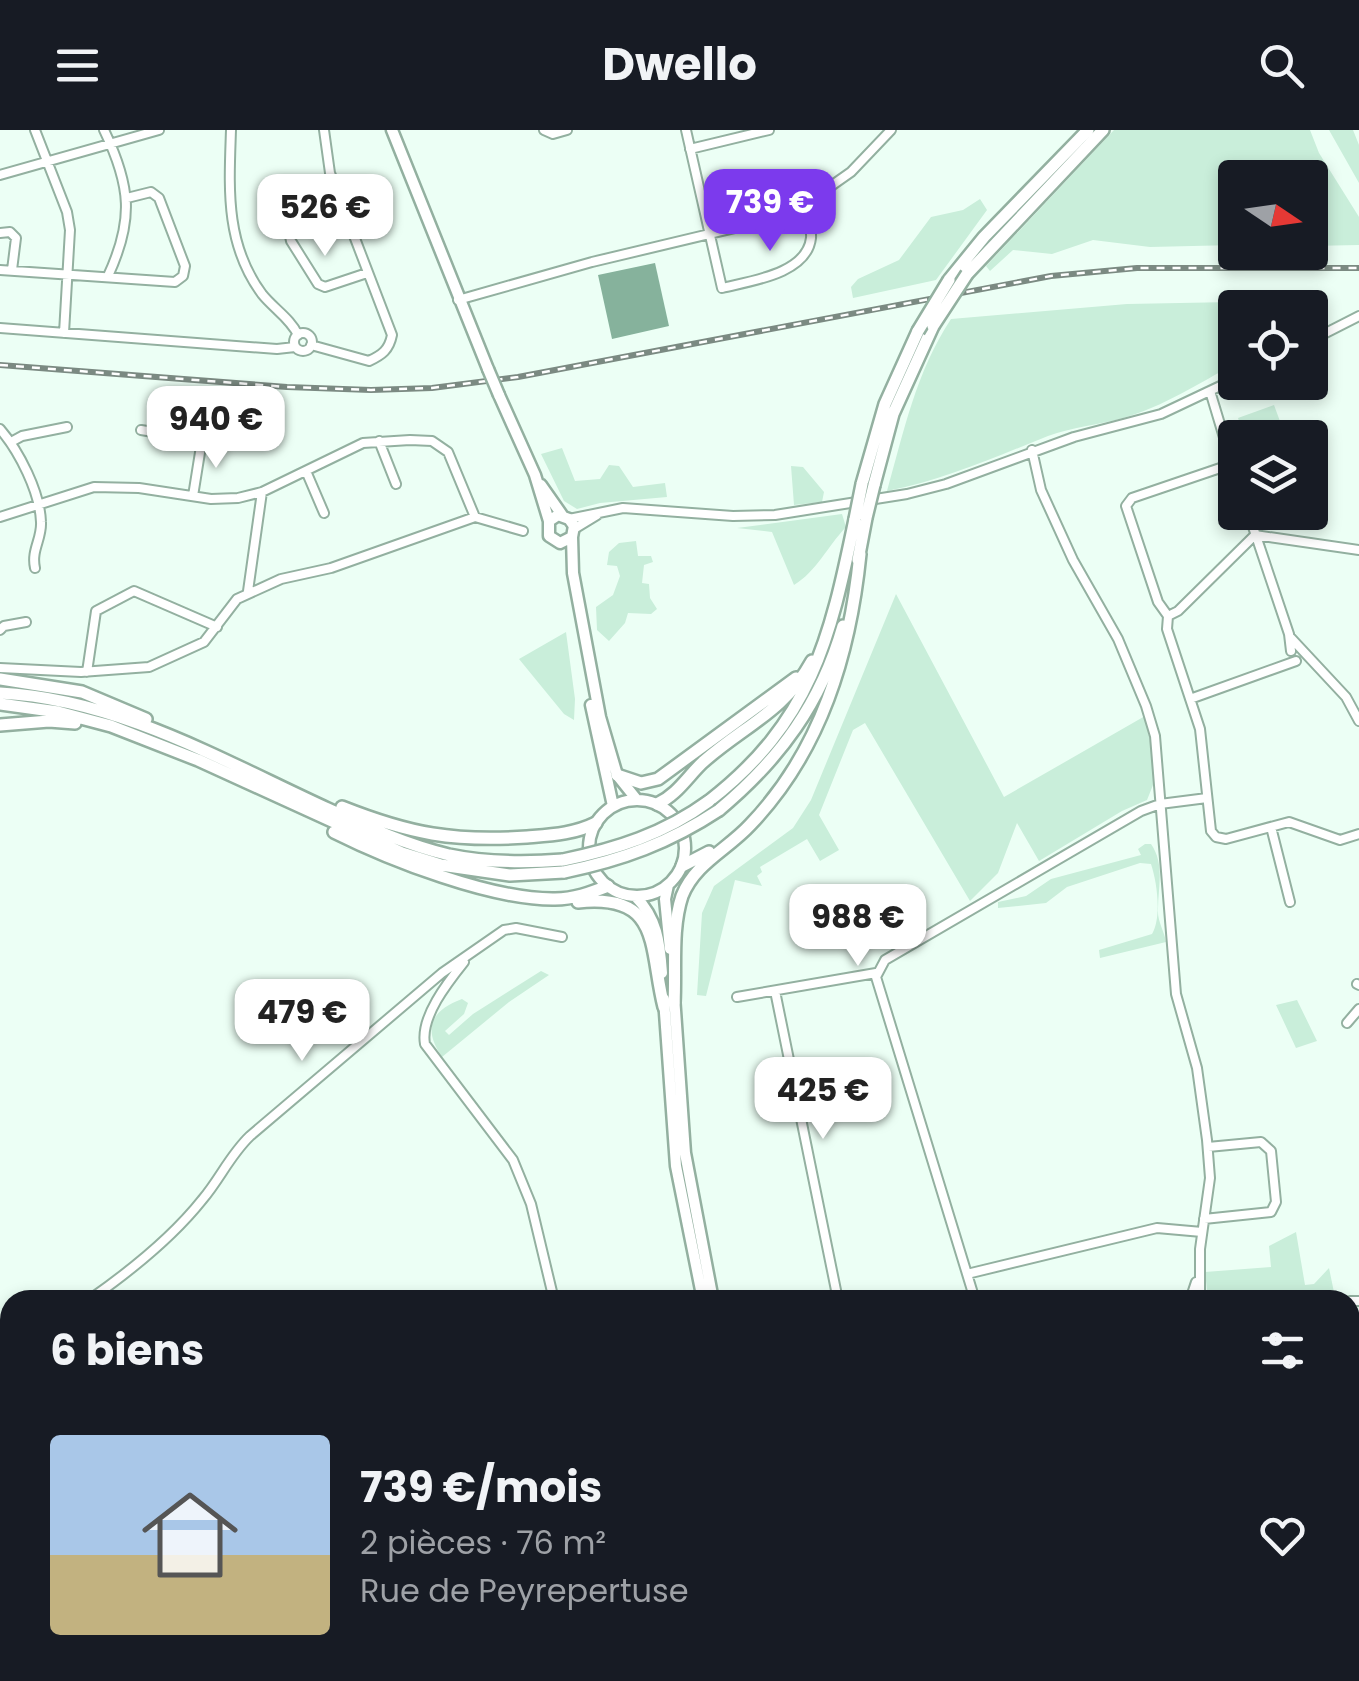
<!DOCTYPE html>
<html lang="fr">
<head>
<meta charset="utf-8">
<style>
  body { margin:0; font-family:Poppins,sans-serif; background:#242831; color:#f1f3f6; height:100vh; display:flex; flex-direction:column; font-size:38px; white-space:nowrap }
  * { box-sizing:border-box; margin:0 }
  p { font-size:32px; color:#9ea1a6 }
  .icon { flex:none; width:55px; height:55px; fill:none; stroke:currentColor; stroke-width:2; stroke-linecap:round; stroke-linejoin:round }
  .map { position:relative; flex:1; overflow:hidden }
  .drawer { position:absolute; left:0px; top:1160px; width:1360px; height:392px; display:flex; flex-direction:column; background:#171b24; border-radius:30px 30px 0 0; box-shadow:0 5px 15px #0003 }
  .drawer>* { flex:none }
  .needle { width:65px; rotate:103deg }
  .controls { position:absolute; left:1218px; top:30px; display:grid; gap:20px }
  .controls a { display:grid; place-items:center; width:110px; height:110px; border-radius:10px; background:#171b24; box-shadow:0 5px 15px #0003; font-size:50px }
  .price { position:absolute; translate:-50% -85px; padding:0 22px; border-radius:20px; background:#fff; color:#222; font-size:32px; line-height:65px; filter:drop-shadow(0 2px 5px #0008) }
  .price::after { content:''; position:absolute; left:50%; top:60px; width:30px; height:22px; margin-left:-15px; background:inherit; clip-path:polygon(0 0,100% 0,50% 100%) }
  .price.active { background:#7c3aed; color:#fff }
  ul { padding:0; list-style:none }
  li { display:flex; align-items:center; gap:30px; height:250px; padding:0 50px }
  li span { display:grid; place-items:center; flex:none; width:280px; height:200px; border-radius:10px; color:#555 }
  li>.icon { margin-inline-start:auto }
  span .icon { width:120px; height:120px; fill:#fffc; stroke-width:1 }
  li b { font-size:42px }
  h2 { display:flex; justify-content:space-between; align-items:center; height:120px; padding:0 50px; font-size:42px }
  header { display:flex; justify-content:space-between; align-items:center; height:130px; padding:0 50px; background:#171b24; font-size:45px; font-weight:700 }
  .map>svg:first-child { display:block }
</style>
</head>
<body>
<header><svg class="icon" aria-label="menu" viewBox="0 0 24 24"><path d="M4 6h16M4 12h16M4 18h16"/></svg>Dwello<svg class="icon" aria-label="search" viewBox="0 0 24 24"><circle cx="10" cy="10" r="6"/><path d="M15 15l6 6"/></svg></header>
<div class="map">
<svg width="1359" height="1551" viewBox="0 0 1359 1551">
  <rect width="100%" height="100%" fill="#ecfff5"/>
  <!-- green -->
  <path fill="#c9eeda" d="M1114,0h196l9,23 40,64v28l-49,1v-68h-75v67l-85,2 -57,-7 -41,14 -39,-4 -23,21 -4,-5z
    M1329,0h24l6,15v38z
    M980,69l7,11 -51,70 -83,18 -2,-11 7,-8 41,-19 32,-43 32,-7z
    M1283,171l5,6 -53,1v56c-36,19 -72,43 -112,54 -25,7 -51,9 -75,18 -53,21 -104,44 -161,55 17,-60 29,-119 64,-172l176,-15z
    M1274,275l7,19 -37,12 -6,-18z
    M562,318l13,33 25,-2 9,-14 10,1 14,21 32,-4 2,14 -67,6 -23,6 -13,-8 -23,-47z
    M791,336l12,1 21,25 -2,10 -28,3z
    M842,384l4,13c-19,20 -29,44 -52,58l-22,-53 -35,-4z
    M636,411l2,15h13l2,6 -9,3 -2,18 7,1 1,14 7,11 -6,5 -23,-1 -3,10 -16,18 -12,-11 -1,-23 17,-12 7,-19 -3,-10 -10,-1 2,-13 10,-9z
    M896,464l108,203 141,-81 12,59 -10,25 -25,11 -83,50 -22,-38 -19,50 -28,28 -105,-178 -12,7 -34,85 20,35 -19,11 -13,-22 -47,28 2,5 -5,4 5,10 -27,-6 -29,116 -9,-1 5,-82 12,-27 79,-58 18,-28z
    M566,502l9,67 -1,21 -10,-6 -45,-55z
    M1145,714h6c14,20 7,43 7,65 -1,12 6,21 8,33l-66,16 -1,-8 53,-16c10,-17 5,-52 -1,-70l-11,-1 -73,24 -21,16 -48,5v-6l28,-6 25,-17 90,-24 -3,-6z
    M541,841l8,4 -40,27 -67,55c-19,-28 -12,-46 20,-58l6,4 -4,11 -19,17 4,4 24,-21z
    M1297,870l20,41 -21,7 -20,-43z
    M1296,1102l9,53 9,-1 15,-16 6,29 -127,2 -3,-27 66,-5 -2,-21z"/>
  <!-- water -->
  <path fill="#86b29c" d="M655,133l14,63 -57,13 -14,-64z"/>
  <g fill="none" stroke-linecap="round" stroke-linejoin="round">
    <defs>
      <path id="minor" d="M35,0l32,82 3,18 -6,103
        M104,0c27,56 30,90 4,146
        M231,0c-2,59 -6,114 31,164 11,14 29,25 36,41
        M544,0l9,4 14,-4
        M686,0l36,158c28,-7 85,-14 89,-50 1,-11 -4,-22 -7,-33
        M690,19l79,-19
        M0,45l159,-45
        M288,97l3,14 27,43 7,3 42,-14
        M0,103l10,-1 6,6 -4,32
        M0,140l175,12 8,-6 2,-10 -26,-68 -8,-6 -24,6
        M458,170l134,-38 172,-41 40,-16 47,-33 40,-42
        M0,198l277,21 18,-2
        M294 212a9 9 0 1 1 18 0a9 9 0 1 1-18 0Z
        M1310,211l49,-25
        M311,215l58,16c13,-6 20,-11 23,-26l-62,-162 -6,-43
        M1210,261l25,83
        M0,299c19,22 40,63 41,93 1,17 -10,28 -6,46
        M141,300l61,10 44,-4 22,5
        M379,311l17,43
        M11,312l11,-6 45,-9
        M1032,320l9,40 32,70 45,79 28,67 9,30 21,258 21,74 10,72 3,38 -10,71v51
        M306,341l18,42
        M193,366l9,-56
        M1248,382l41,122 2,17
        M0,387l94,-30 45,1 72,11 27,-1 24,-6 101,-49 47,-3 22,1 16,11 27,65
        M569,389l54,-11 110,8 42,-1 132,-21 39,-10 128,-47 87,-23 74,-35
        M574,399l23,-14
        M1359,420l-104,-15 -77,76 -10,5 -1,13 33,100 11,102 5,6 10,2 63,-17 51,18 19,-6
        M248,461l14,-99
        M1168,486l-10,-14 -32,-96 6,-8 100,-34
        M0,500l4,-4 22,-4
        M1291,508l55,59 13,24
        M0,538l81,4 68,-5 55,-25 33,-43 44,-20 50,-11 144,-51 48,14
        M87,542l9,-61 38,-20 83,36
        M1190,569l106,-38
        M1271,697l19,75
        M464,832c-16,20 -44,55 -39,82l88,116 18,44 23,96
        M1357,854l2,1
        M775,861l63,309
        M737,867l139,-24
        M1347,893l12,-14
        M1204,1089l67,-7 5,-10 -5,-51 -10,-9 -53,5
        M967,1144l190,-46 45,4
        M89,1170c40,-28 82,-61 113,-100 18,-21 28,-45 48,-64l192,-163 62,-43 12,-2 46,9
        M975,1170l-99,-323 9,-17 256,-149 19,-7 47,-6
        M1190,1170l6,-18
        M1350,1171h9
        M0,1215l10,-3
        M1359,1474v6
        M1148,1551l3,-9"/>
      <path id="major" d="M392,0l96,239
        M499,265l36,80 14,46v15l11,7 12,-6 2,-11 -5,-7 -11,-4 -9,6
        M541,355l21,30
        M572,407l1,36 27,144 17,58 20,25
        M591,575l22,101
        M589 718a48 48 0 1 1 96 0a48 48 0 1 1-96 0Z
        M668,755l-3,14 5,50
        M635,766c22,22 25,47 27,77
        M674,866l11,157 28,147
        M664,869l12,167 27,134
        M776,1542l2,9"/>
      <path id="highway" d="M967,144l136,-144
        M949,150l35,-43 104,-107
        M862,354l23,-80 33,-73
        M874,355l19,-71 40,-88
        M858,430l8,-42
        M0,549l82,13 64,27
        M0,563c118,6 223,68 328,116 39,18 79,36 121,46 38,8 75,8 114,5
        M0,574l58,8 53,14 87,34 204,93 39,12 69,10 54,-3
        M0,595l49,-4 26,2
        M617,645l24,8 17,-4 138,-101
        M709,671c102,-79 121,-161 146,-282
        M657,674c20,-9 31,-28 46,-42 42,-37 81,-50 109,-101
        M342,677c68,27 112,35 185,30 24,-2 47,-3 69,-14
        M719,680c61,-51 102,-107 124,-184
        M334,702c56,28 158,68 221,67 19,0 35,-6 53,-13
        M682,736l27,-14
        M578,772c84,-9 71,45 86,105
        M674,873c2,-34 -3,-74 8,-107 13,-33 45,-46 68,-71 71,-74 100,-171 110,-271
        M444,1551l7,-9
        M459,1551l8,-9"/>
    </defs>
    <!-- minor casing -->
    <use href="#minor" stroke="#93b0a0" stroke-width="12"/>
    <!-- major casing -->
    <use href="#major" stroke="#93b0a0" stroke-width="15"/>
    <!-- highway casing -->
    <use href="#highway" stroke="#93b0a0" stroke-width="16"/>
    <!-- minor -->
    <use href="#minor" stroke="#fff" stroke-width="8"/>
    <!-- major -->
    <use href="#major" stroke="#fff" stroke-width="10"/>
    <!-- highway -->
    <use href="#highway" stroke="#fff" stroke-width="11"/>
    <defs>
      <path id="rail" d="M0,235l287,22 84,3 61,-2 86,-11 533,-101 86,-8h222"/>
    </defs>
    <!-- rail casing -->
    <use href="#rail" stroke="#7b8a82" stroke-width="6"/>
    <!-- rail -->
    <use href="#rail" stroke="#fff" stroke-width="2.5" stroke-dasharray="8" stroke-linecap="butt"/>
    <defs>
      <path id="major-bridge" d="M488,239l11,26"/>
      <path id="highway-bridge" d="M933,196l34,-52
        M918,201l31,-51
        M866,388l8,-33
        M855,389l7,-35
        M563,730c53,-11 101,-26 146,-59
        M564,742c58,-12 105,-29 155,-62"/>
    </defs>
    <!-- major-bridge casing -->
    <use href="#major-bridge" stroke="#93b0a0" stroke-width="15" stroke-linecap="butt"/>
    <!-- highway-bridge casing -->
    <use href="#highway-bridge" stroke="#93b0a0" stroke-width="16" stroke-linecap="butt"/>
    <!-- major-bridge -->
    <use href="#major-bridge" stroke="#fff" stroke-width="10"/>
    <!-- highway-bridge -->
    <use href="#highway-bridge" stroke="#fff" stroke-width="11"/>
  </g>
</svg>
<div class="controls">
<a><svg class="needle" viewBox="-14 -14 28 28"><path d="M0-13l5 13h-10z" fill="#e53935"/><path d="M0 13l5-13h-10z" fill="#9ea1a6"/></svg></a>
<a><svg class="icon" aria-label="locate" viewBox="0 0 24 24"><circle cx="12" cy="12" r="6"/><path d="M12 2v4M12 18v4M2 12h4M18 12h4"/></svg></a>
<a><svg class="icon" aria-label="layers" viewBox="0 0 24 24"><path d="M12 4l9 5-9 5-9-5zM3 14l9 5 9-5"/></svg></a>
</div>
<b class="price active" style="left:770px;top:124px">739 €</b>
<b class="price" style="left:325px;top:129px">526 €</b>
<b class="price" style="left:216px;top:341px">940 €</b>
<b class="price" style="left:858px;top:839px">988 €</b>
<b class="price" style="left:302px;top:934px">479 €</b>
<b class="price" style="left:823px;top:1012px">425 €</b>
<section class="drawer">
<h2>6 biens<svg class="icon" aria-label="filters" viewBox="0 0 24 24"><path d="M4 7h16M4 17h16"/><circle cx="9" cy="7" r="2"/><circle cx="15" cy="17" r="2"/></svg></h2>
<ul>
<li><span style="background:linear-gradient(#a9c7e8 60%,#c2b280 0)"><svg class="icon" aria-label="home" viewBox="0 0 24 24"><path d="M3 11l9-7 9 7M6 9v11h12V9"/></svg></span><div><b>739 €/mois</b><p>2 pièces · 76 m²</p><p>Rue de Peyrepertuse</p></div><svg class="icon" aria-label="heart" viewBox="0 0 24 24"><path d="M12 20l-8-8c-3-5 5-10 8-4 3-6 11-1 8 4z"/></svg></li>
</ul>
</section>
</div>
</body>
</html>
